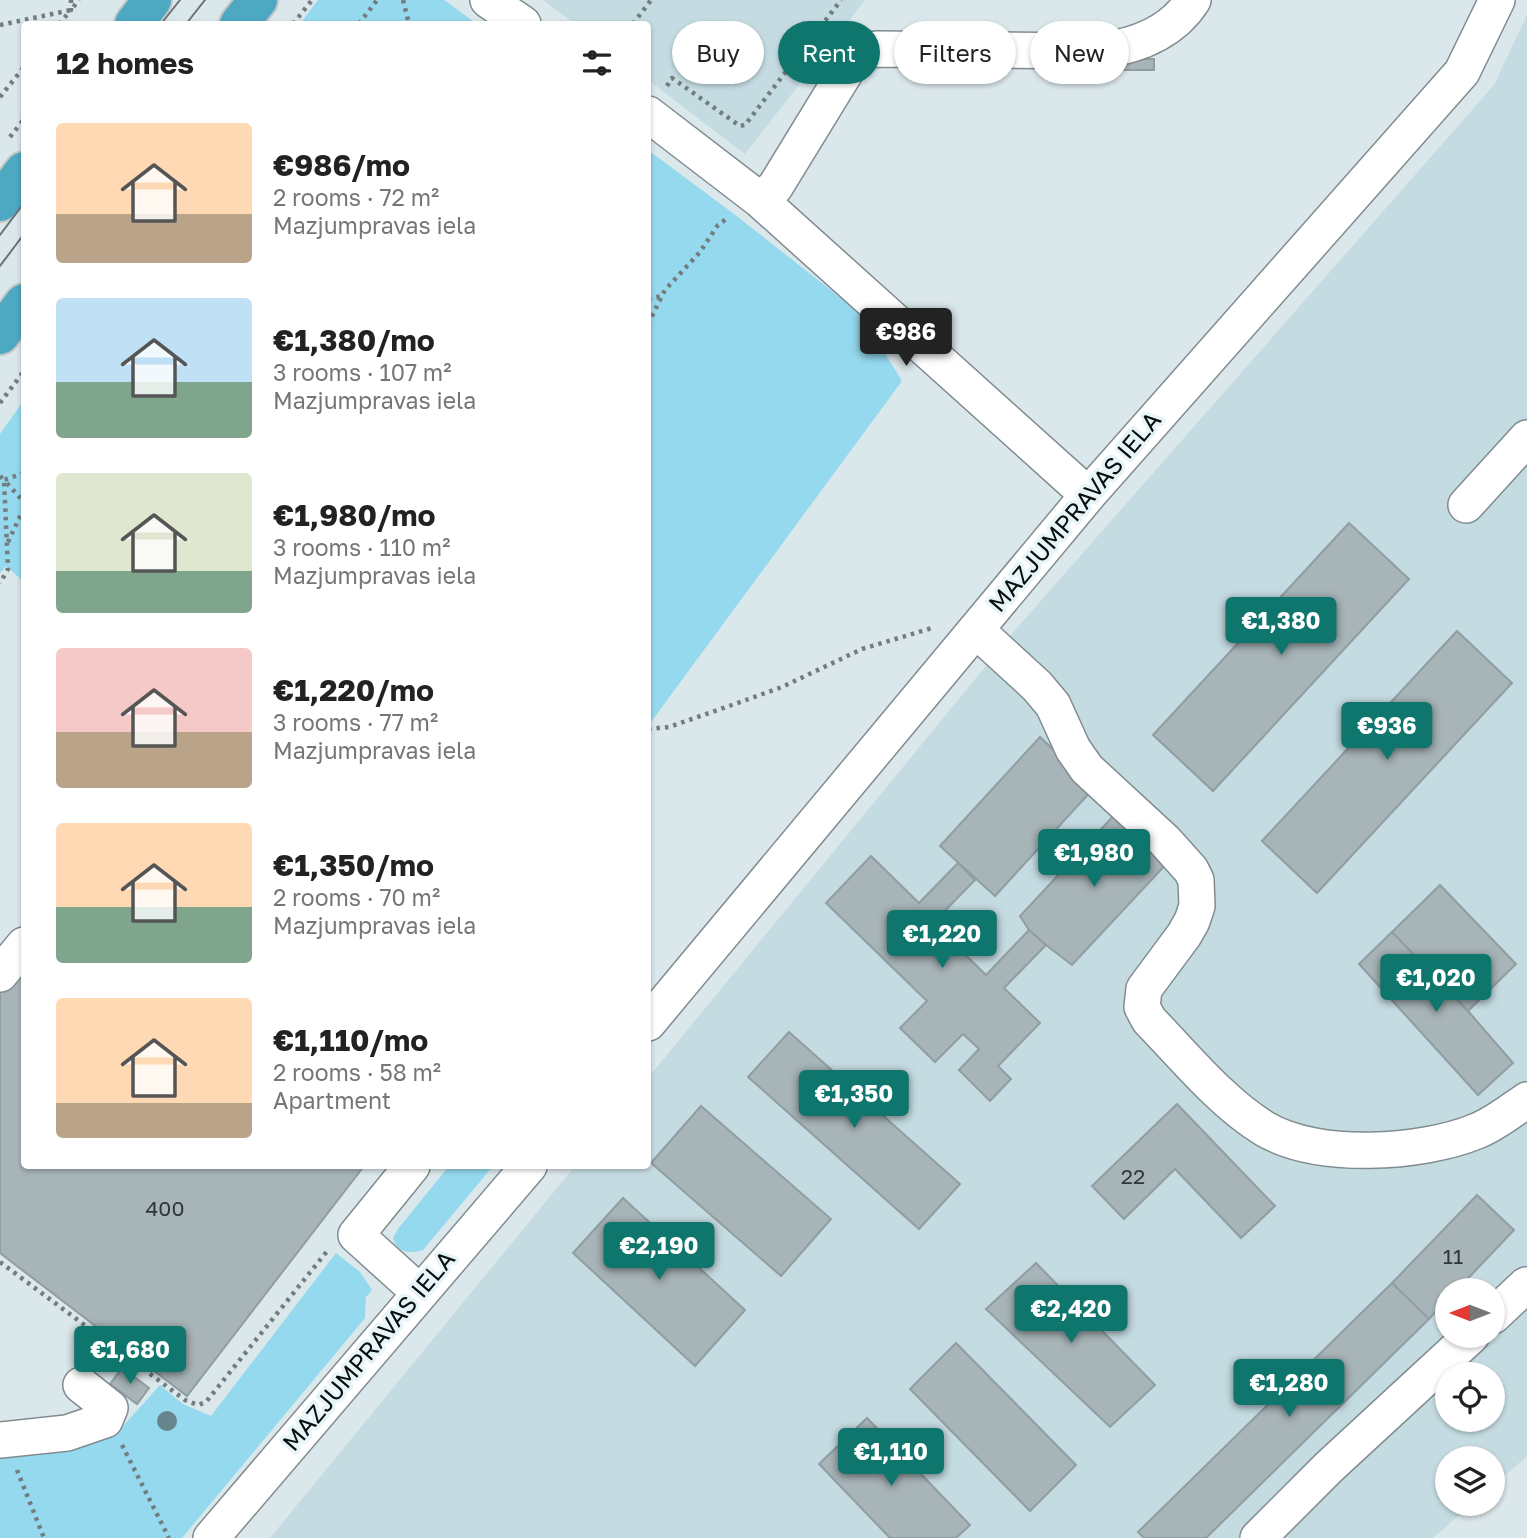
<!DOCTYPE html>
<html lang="en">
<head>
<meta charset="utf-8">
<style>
  body { margin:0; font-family:"Golos Text",sans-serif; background:#f2f2f2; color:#222; height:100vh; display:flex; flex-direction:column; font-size:26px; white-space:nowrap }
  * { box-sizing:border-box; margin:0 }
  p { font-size:23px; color:#767676 }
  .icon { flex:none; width:38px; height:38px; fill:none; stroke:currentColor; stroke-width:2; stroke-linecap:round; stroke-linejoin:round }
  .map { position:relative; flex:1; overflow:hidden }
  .panel { position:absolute; left:21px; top:21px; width:630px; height:1148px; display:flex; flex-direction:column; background:#fff; border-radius:7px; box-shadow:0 2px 5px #0004 }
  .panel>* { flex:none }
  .top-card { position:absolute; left:672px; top:21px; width:665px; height:63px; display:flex; gap:14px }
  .needle { width:46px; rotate:270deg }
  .fabs { position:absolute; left:1435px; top:1278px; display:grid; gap:14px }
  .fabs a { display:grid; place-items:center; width:70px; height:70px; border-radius:50%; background:#fff; box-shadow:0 2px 5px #0004; font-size:35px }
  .price { position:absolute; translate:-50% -60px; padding:0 16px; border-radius:7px; background:#0f766e; color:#fff; font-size:23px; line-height:46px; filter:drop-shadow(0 2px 4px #0008) }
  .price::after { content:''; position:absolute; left:50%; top:42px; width:21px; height:16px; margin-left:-10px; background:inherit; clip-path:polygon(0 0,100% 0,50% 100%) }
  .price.selected { background:#222; color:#fff }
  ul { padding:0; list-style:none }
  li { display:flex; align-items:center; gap:21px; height:175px; padding:0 35px }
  li span { display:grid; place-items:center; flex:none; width:196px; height:140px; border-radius:7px; color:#555 }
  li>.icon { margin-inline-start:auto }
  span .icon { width:84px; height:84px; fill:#fffc; stroke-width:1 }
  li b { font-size:30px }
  h2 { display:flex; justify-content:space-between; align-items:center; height:84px; padding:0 35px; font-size:30px }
  .pill { padding:0 24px; border-radius:32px; background:#fff; box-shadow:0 2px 5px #0004; font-size:24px; line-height:63px }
  .pill.selected { background:#0f766e; color:#fff }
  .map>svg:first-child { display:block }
</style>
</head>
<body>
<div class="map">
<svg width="1527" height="1538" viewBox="0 0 1527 1538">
  <rect width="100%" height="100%" fill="#dae7eb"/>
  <!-- built -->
  <path fill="#c5dbe2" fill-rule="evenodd" d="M543,0h322l-120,154 -97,-74v-56h-73z
    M1527,15v1441l-34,30v-28h-46v45h26l-40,35h-1163l305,-372h73v-88l369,-450 477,-543zM1447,1290h46v45h-46zM1447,1374h46v45h-46z"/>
  <!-- green -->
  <path fill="#95d9ee" d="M318,0h126l33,24h-177z
    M648,150l86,64 126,99 42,68 -254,345z
    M24,400v182l-18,-16 -6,7v-139z
    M449,1166h44l-70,84c-13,4 -26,3 -30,-12l5,-9z
    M336,1253l24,19 12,18 -6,7 -1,21 -183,220h-182v-80l114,-22 46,-51 23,19 28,12z"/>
  <!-- building -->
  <path fill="#a7b4b8" stroke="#909da1" stroke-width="2" d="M1123,59h31v11h-31z
    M1349,523l60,56 -196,212 -60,-56z
    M1457,631l55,52 -195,210 -55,-52z
    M1040,737l54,51 -99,108 -55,-50z
    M1118,811l52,49 -98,105 -26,-20 -17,-15 -9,-14z
    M871,856l48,47 39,-40 17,17 -42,43 53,52 43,-45 17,15 -42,43 36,35 -42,43 13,13 -21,22 -31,-31 20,-21 -16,-15 -28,28 -35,-34 27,-27 -101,-98z
    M1440,885l76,79 -48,47 -76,-79z
    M1392,932l76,79 45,52 -35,32 -119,-131z
    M24,959v207h340l-177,230 -187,-143v-261z
    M789,1032l171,152 -41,45 -171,-152z
    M1177,1104l98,102 -34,32 -66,-69 -51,50 -32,-33z
    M701,1106l130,113 -50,57 -130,-113z
    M1477,1195l37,35 -57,60h-10v9l-18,20 -37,-36z
    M623,1198l122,112 -50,56 -122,-113z
    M1036,1263l119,122 -45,42 -124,-118z
    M1392,1283l37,36 -223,219h-62l-6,-6z
    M956,1343l120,122 -46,46 -120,-122z
    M122,1368l27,20 -12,16 -27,-20z
    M867,1418l103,107 -14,13h-66l-71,-74z"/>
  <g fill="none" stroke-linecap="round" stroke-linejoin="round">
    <defs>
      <path id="minor" d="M488,0l35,24
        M648,114l112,86 328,295
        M760,200l15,-13 79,-129 11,-7 12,-2 222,2c38,-5 73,-18 94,-51
        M1466,505l61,-67
        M976,630l61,56 16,19 20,44 14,20 78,72 26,29 5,10 1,26 -5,15 -8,14 -40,54 -2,18 7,13c35,36 73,83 116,109 53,31 156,25 212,2 18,-7 35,-21 50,-31
        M0,974l24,-29
        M648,1023l440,-528 374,-423 35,-72
        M412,1166l-56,69 63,57
        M1493,1316l33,-31
        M0,1440l67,-7 38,-13 5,-12 -29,-23
        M211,1538l318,-372
        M1258,1538l71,-71 143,-132"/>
      <path id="highway" d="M134,24l18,-24
        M239,24l19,-24
        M0,202l24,-31
        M0,335l24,-32"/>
    </defs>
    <!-- minor casing -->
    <use href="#minor" stroke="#808c90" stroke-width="38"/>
    <!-- highway casing -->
    <use href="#highway" stroke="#c4c5c5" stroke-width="42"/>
    <!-- path -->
    <path stroke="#737c7f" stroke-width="4.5" stroke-dasharray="3.5 5" stroke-linecap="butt" d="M403,0l6,24
      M59,24l12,-14v-10
      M293,24l19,-24
      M359,24l18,-24
      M633,24l18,-24
      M0,25l71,-15 8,-10
      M667,86l5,-8 68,48 5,-1 96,-125
      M0,97l24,-30
      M10,137l14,-18
      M648,299l14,-3
      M648,324l17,-34 35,-38 18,-27 11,-8
      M0,403l24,-32
      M24,473l-20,7 20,22
      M0,476l4,4 4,89 -8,14
      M8,542l16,-34
      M648,729l21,-2 63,-22 50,-18 80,-38 70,-21
      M0,1262l185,138 13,5 8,-3 122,-152
      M122,1445l47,93
      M17,1470l27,68"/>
    <!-- minor -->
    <use href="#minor" stroke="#fff" stroke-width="35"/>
    <!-- highway -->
    <use href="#highway" stroke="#4da8c2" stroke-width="38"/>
    <!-- tram -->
    <path stroke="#6a7375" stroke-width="2" d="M161,24l19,-24
      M186,24l19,-24
      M0,235l24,-32
      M0,266l24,-32"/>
  </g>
  <!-- trees -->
  <circle fill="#68858d" cx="167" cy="1421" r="10"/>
  <g text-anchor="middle" stroke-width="7" stroke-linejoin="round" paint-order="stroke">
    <!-- number labels -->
    <g font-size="21" fill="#303738">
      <text x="1133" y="1184">22</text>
      <text x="165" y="1216">400</text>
      <text x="1453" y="1264">11</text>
    </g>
    <!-- street labels -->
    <g font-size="24" fill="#080d0e" stroke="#e7f4f8">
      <text transform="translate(1075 512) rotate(-50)" y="8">MAZJUMPRAVAS IELA</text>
      <text transform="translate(369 1351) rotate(-50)" y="8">MAZJUMPRAVAS IELA</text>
    </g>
  </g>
</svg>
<div class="fabs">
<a><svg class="needle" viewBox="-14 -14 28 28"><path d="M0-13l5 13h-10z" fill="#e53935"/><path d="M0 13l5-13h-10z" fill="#767676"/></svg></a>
<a><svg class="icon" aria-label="locate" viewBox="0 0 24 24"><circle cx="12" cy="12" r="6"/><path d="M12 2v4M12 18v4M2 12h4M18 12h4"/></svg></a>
<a><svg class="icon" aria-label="layers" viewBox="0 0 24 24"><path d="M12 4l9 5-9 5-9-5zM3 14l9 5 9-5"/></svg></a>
</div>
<b class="price selected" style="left:906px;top:368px">€986</b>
<b class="price" style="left:1281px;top:657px">€1,380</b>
<b class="price" style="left:1387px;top:762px">€936</b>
<b class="price" style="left:1094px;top:889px">€1,980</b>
<b class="price" style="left:942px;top:970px">€1,220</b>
<b class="price" style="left:1436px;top:1014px">€1,020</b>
<b class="price" style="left:854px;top:1130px">€1,350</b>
<b class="price" style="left:659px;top:1282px">€2,190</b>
<b class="price" style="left:1071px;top:1345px">€2,420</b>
<b class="price" style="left:130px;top:1386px">€1,680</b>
<b class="price" style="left:1289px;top:1419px">€1,280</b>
<b class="price" style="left:891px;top:1488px">€1,110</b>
<div class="top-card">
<a class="pill">Buy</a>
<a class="pill selected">Rent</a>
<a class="pill">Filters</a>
<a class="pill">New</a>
</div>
<section class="panel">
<h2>12 homes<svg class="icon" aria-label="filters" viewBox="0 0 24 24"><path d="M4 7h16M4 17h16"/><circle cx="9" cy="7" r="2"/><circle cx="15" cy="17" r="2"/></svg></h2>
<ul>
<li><span style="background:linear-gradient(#ffd9b3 65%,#b9a48a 0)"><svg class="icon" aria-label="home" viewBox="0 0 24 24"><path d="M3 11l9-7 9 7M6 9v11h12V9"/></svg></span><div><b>€986/mo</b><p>2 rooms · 72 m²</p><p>Mazjumpravas iela</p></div></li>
<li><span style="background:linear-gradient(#bfe0f5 60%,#7fa58c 0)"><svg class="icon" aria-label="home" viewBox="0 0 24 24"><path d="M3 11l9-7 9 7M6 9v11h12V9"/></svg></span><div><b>€1,380/mo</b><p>3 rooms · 107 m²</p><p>Mazjumpravas iela</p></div></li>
<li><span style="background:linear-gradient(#dfe7d0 70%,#7fa58c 0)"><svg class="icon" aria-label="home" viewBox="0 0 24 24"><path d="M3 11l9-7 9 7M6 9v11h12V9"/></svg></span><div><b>€1,980/mo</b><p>3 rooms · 110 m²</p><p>Mazjumpravas iela</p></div></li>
<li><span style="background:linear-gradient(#f6c9c9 60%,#b9a48a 0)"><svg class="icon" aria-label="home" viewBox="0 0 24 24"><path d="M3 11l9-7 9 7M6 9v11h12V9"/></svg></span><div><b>€1,220/mo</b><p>3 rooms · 77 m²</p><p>Mazjumpravas iela</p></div></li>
<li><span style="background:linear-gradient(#ffd9b3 60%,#7fa58c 0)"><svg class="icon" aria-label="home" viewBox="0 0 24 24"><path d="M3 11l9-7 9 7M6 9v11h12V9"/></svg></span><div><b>€1,350/mo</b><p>2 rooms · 70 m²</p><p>Mazjumpravas iela</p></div></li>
<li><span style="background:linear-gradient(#ffd9b3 75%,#b9a48a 0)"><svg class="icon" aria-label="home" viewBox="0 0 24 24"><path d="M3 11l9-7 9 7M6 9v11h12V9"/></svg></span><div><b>€1,110/mo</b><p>2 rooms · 58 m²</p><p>Apartment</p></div></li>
</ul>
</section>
</div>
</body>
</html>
